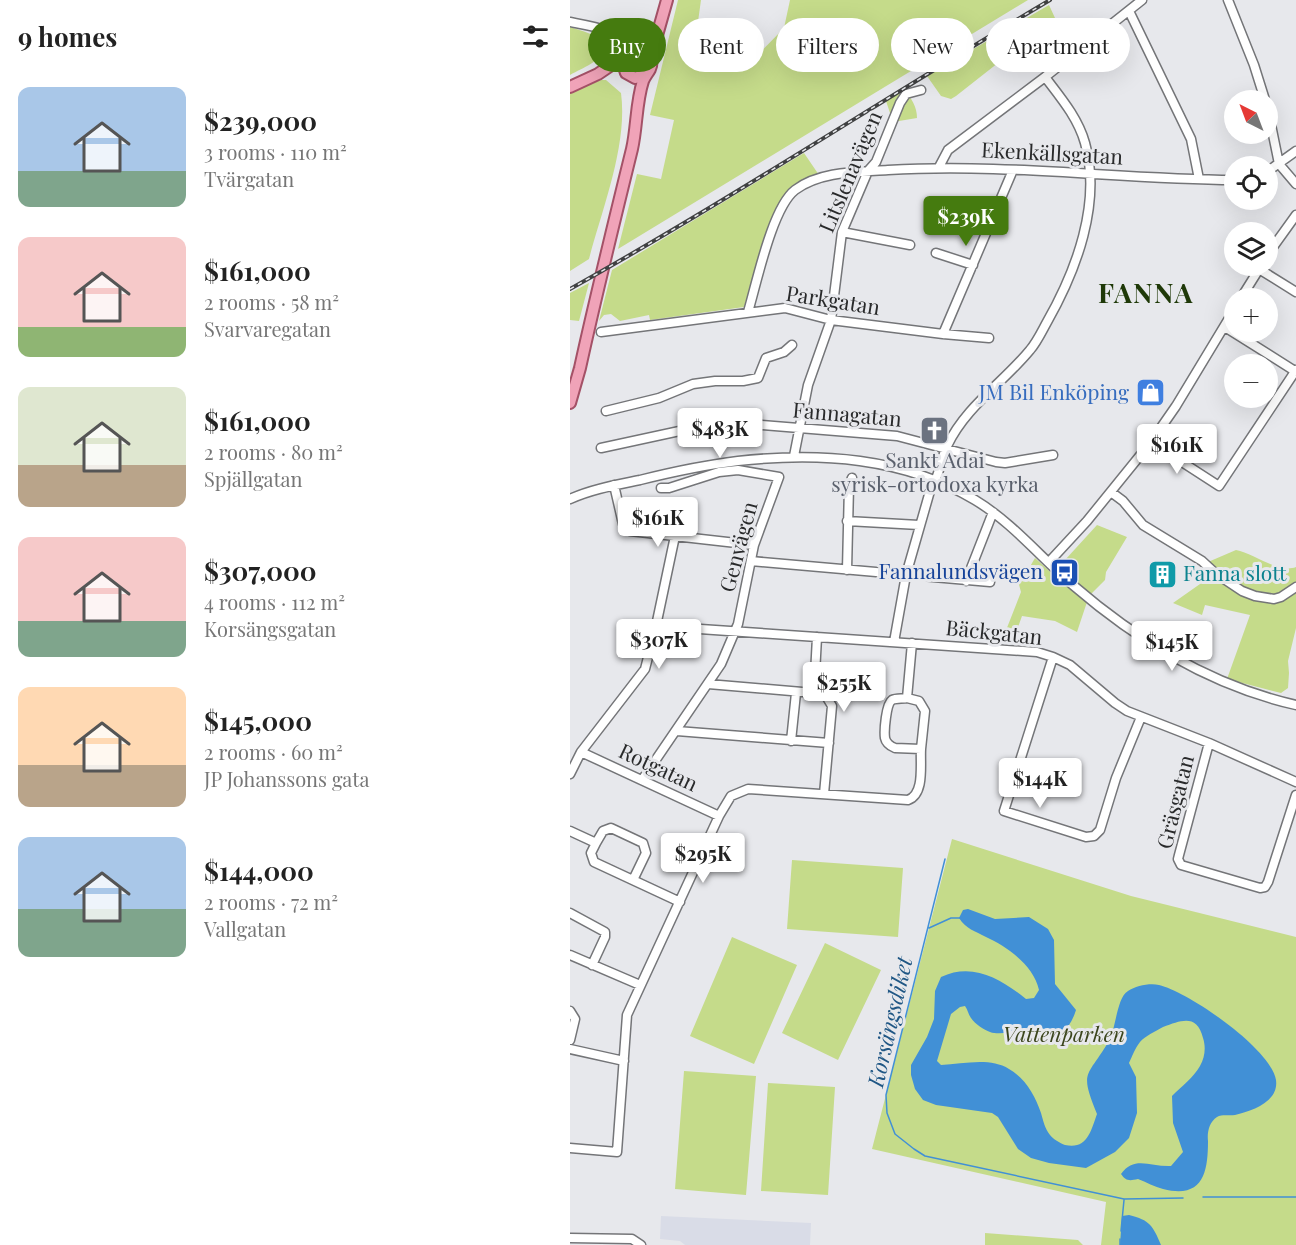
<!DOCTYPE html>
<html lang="en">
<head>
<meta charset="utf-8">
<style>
  body { margin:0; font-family:"Playfair Display",serif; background:#f2f2f2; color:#222; height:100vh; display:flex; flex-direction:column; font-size:22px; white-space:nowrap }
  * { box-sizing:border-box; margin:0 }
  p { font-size:20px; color:#767676 }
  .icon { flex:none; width:33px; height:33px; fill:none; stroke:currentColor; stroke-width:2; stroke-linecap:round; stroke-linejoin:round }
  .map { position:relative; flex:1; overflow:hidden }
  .side { display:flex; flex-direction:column; background:#fff; width:570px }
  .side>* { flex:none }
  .banner { position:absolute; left:18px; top:18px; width:570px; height:54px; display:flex; gap:12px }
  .needle { width:39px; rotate:318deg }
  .controls { position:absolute; left:654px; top:90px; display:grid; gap:12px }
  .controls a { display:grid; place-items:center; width:54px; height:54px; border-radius:50%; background:#fff; box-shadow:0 6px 24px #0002; font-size:30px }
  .price { position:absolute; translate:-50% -51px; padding:0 14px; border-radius:6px; background:#fff; color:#222; font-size:20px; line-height:39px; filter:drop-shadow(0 2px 3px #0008) }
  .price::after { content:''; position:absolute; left:50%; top:36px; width:18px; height:14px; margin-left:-9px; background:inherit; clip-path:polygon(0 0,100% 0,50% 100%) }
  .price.on { background:#457b0f; color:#fff }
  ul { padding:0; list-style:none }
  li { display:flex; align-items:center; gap:18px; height:150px; padding:0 18px }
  li span { display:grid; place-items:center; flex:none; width:168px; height:120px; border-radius:12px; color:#555 }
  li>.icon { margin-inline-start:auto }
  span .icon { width:72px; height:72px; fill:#fffc; stroke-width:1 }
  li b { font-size:26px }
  h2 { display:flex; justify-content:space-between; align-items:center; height:72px; padding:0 18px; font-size:26px }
  .pill { padding:0 21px; border-radius:27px; background:#fff; box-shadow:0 6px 24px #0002; font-size:21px; line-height:54px }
  .pill.on { background:#457b0f; color:#fff }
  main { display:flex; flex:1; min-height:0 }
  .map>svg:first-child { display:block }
</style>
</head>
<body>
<main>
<section class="side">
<h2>9 homes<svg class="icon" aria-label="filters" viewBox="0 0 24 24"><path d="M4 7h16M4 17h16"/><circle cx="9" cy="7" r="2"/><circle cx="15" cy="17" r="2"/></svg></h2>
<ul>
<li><span style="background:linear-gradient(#a9c7e8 70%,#7fa58c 0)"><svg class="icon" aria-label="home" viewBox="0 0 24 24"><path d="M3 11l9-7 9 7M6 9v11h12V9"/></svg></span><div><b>$239,000</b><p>3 rooms · 110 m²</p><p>Tvärgatan</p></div></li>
<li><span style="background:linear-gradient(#f6c9c9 75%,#8fb573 0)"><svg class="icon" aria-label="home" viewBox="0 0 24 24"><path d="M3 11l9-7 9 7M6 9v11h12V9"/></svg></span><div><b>$161,000</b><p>2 rooms · 58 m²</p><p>Svarvaregatan</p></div></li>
<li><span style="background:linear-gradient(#dfe7d0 65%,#b9a48a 0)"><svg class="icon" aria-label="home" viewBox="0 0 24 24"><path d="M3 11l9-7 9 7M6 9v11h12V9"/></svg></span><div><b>$161,000</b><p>2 rooms · 80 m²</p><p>Spjällgatan</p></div></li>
<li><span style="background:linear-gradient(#f6c9c9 70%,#7fa58c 0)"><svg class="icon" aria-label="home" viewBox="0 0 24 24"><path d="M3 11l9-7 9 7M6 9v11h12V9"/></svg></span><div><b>$307,000</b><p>4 rooms · 112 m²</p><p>Korsängsgatan</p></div></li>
<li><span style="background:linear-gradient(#ffd9b3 65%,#b9a48a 0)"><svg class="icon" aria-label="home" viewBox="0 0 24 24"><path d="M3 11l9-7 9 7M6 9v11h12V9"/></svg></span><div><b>$145,000</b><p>2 rooms · 60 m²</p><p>JP Johanssons gata</p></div></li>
<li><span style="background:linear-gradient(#a9c7e8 60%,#7fa58c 0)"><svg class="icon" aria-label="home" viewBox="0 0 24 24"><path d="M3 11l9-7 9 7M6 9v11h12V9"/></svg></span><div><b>$144,000</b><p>2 rooms · 72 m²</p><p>Vallgatan</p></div></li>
</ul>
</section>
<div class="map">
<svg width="726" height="1245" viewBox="0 0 726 1245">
  <rect width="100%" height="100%" fill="#e7e8ec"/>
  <!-- built -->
  <path fill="#d9dce7" d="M91,1216l150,7 -1,22h-125l-5,-4 -20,-2z"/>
  <!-- green -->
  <path fill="#c5db8a" d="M108,0h23l-5,36 24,4 16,24 10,3 38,-39 6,-28h238l-410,249 19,-75 24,5 13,-59 -24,-5z
    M479,5l6,13 -99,78 -5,3 -10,-3 -14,-20z
    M0,27c12,4 31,8 36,20 -7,16 -22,20 -36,28z
    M31,80h5l15,13c7,52 -19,116 -32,166l-19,12v-179z
    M332,91c10,5 15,17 15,27l-24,4 -7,-21z
    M234,153l15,22c-18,7 -30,13 -41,30l-34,102 -94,13 -1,-5 -29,6 -9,-7 -7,1 -5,6 13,-51z
    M19,283l-10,38 -9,-1v-27z
    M527,525l30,12 -21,35 -1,8 -14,14 -11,-9 -7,-1 2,-3 -11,-11 1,-10z
    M666,550c18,3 42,24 60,17v61l-8,33 1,12 -1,15 -7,5 -54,-14 23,-64 -45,-10 -3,10 -29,-12 27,-19 8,-22z
    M465,558l33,30 2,-2 17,16 -10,30 -22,-11 -33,-5 -10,28 -11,-1 20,-51 -3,-11 7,-6z
    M382,839l179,57 165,41v308h-195l5,-43 -234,-53z
    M222,860l111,8 -5,69 -111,-8z
    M162,937l65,28 -43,99 -64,-28z
    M255,943l56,27 -43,90 -56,-27z
    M114,1071l72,5 -10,119 -71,-6z
    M198,1083l67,4 -7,108 -67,-4z
    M415,1233l93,7 5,5h-98z"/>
  <!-- water -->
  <path fill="#4190d6" d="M398,909l27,10 34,-2 19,12 6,11 1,44 21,26c-11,35 -30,22 -58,22 -8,0 -20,3 -28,0 -6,-2 -15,-8 -19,-14 -3,-4 -3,-8 -6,-12l-5,1 -9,7 -14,47 4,4c22,-1 49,-8 68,4 17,10 26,27 32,44 2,7 4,16 9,22 3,4 10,8 15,10 22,5 26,-14 32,-31 -18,-44 -10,-36 12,-73 7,-13 8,-44 19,-50 8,-5 21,-8 31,-6 30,7 112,64 117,95 3,22 -24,31 -41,35 -6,1 -13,-1 -18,2 -8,5 -10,16 -9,24 0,32 -5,58 -45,48 -8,-2 -17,-7 -25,-10 -9,2 -12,2 -17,-5 13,-19 30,-7 50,-8l12,-14 -10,-29 -1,-27c9,-9 22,-19 28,-30 5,-9 6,-19 3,-28 -6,-24 -21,-18 -40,-11 -7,4 -18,9 -23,15 -5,6 -8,15 -11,21l7,14 1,36 -8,25 -14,14 -29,16 -37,-5 -18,-5 -13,-9 -20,-32 -6,-4 -56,-8 -13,-5 -8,-11 -4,-14v-10l16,-28 7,-18 1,-28 6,-14c32,-15 60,2 85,22l8,-1 5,-8c-5,-24 -31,-43 -53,-53 -11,-6 -20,-8 -27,-19l4,-8z
    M559,1215c21,5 24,11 32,30h-41l2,-29z"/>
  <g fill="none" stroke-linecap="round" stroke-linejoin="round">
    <!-- stream -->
    <path stroke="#4190d6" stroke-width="1.5" d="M375,859l-59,236 1,18 8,21 19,15 11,7 199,43 59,-1
      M359,928l22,-10h9
      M633,1197h93
      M551,1231l3,-31
      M550,1245v-6"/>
    <defs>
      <path id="minor" d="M658,0l26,65 11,35
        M559,11l62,128 8,40
        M0,22c26,5 48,8 68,26
        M38,31l12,13 5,10
        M698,110l11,54 17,20
        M369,167l9,-17 97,-73 97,-77
        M698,171l28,-20
        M272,232l68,13
        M366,253l37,12
        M698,254l28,-39
        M689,269l37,23
        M671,298l20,-32
        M178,312c9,-30 24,-104 47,-122 25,-19 63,-18 93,-20 116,-7 231,9 346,10
        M655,327l70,44
        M31,332l184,-24 46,12 112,14 46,4
        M373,334l70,-164
        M36,411l53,-13 34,-14 22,-3h28l15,-3 8,-20 18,-6 8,-7
        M581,442l68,44 77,-116
        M31,448l97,-21 52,-3 147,12 99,26 9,1 48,-8
        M224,456l14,-71 23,-65 11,-88 26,-61 8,-9 24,-59 6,-9 15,-4
        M365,481c5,-11 7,-24 12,-35 19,-40 56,-63 83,-96 7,-8 12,-19 17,-28 29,-51 55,-119 38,-179 -7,-25 -24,-45 -40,-66
        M44,485l9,39 7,7 124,14
        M541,492l12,9 20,24 59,36 13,12 27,18 13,5 19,3 7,-2 15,-10
        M0,499c22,-10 46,-14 70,-19 32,-8 65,-15 98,-19 81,-9 165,-4 237,39 38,23 66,58 99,86 65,56 138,100 222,119
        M277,521l72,4
        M181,561l239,21
        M479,562l38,-41 64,-79 25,-36 58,-96
        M277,570l2,-84 3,-8
        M396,581l27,-69
        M86,626l381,26 16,5 17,8 45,38 12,8 82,32 87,39
        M247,637l-3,56 12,3 6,10 -8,88
        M324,642l12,-67 24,-84
        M483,657l-49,154 82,26 8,-1 6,-6 16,-52 25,-61
        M138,684l106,9
        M337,698c-4,1 -11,0 -15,2 -6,4 -8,31 -7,38 1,5 5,8 10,10l26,1 4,-38 -6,-10 -12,-3 5,-55
        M107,731l152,12
        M221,741l5,-48
        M639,743l-30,112 -1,4 3,6 79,23 5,-1 3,-5 28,-87
        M11,752l138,64
        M0,774l11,-22 64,-83 11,-43 19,-90
        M72,780l79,-116 17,-40 16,-79 25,-68 -41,-7 -19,2 -50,16h-8
        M0,831l26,12 7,-12 8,-3 32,15 3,10 -13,27
        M26,843l-5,10 3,9 86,40
        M0,913l35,19v5l-13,28
        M0,955l70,30
        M0,1011l5,8 -5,21
        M0,1049l54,12
        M0,1148l47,4 10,-137 92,-199 12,-20 17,-7 160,11c17,-6 12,-36 13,-51
        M0,1238l62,1 9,6"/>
      <path id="major" d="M79,55l7,-16 11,-39
        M0,87l28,-13 25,-17
        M0,403l10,-35c16,-73 34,-146 52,-219 5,-22 4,-47 11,-68 2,-5 5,-8 7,-12 8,-18 -21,-31 -28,-8l4,12 9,5 11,-4"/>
    </defs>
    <!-- minor casing -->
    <use href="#minor" stroke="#747578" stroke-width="11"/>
    <!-- major casing -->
    <use href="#major" stroke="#a45167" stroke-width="14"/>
    <!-- minor -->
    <use href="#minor" stroke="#fff" stroke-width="8"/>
    <!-- major -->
    <use href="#major" stroke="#f0a3b8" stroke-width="10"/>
    <defs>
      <path id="rail" d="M0,289c163,-91 319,-194 480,-289"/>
    </defs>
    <!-- rail casing -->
    <use href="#rail" stroke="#404142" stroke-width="4"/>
    <!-- rail -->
    <use href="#rail" stroke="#e7e8ec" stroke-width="1.5" stroke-dasharray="4.5" stroke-linecap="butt"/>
  </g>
  <!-- icons -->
  <defs>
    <symbol id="shop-square" viewBox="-11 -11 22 22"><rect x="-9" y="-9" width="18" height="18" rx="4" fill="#3f7fe0" stroke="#e7e8ec"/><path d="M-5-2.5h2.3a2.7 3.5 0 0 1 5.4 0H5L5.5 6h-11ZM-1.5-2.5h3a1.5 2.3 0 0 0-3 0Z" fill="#fff"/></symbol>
    <symbol id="church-square" viewBox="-11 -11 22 22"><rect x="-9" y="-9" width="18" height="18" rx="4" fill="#6b7280" stroke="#e7e8ec"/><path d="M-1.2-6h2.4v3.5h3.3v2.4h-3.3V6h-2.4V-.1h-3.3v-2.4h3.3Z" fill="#fff"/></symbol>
    <symbol id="bus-square" viewBox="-11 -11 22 22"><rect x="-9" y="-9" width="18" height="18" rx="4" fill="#1a4fb4" stroke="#e7e8ec"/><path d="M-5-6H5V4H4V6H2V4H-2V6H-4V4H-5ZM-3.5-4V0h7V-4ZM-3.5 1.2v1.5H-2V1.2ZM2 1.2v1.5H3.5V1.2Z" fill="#fff"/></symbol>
    <symbol id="building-square" viewBox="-11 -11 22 22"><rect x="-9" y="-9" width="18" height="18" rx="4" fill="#0f9aa8" stroke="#e7e8ec"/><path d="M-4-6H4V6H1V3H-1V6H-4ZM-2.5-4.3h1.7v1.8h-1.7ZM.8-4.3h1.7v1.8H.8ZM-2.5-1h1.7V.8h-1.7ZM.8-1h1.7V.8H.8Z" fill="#fff"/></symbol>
  </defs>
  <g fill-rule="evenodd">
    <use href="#shop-square" x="564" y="376" width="33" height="33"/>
    <use href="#church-square" x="348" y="414" width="33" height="33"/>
    <use href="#bus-square" x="478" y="556" width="33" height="33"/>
    <use href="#building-square" x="576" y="558" width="33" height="33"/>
  </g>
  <g text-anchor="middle" stroke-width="6" stroke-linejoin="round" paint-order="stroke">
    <!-- street labels -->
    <g font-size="21" fill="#292a2b" stroke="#e7e8ec">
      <text transform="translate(482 154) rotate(3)" y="7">Ekenkällsgatan</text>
      <text transform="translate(281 172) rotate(-67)" y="7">Litslenavägen</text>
      <text transform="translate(263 301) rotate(9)" y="7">Parkgatan</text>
      <text transform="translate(277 415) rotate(5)" y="7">Fannagatan</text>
      <text transform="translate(169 547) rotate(-75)" y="7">Genvägen</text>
      <text transform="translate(424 633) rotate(6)" y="7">Bäckgatan</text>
      <text transform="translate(88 768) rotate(25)" y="7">Rotgatan</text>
      <text transform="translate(606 802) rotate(-76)" y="7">Gräsgatan</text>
    </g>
    <!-- shop labels -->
    <g font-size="21" fill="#366cbe" stroke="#e7e8ec" text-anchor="end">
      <text x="559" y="400">JM Bil Enköping</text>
    </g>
    <!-- worship labels -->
    <g font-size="21" fill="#5b616d" stroke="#e7e8ec">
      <text x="365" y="468">Sankt Adai<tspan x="365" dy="24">syrisk-ortodoxa kyrka</tspan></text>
    </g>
    <!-- transit labels -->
    <g font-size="21" fill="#164399" stroke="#e7e8ec" text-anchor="end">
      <text x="473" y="579">Fannalundsvägen</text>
    </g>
    <!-- culture labels -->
    <g font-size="21" fill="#0d838f" stroke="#e7e8ec" text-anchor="start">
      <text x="613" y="581">Fanna slott</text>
    </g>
    <!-- park labels -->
    <g font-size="21" font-style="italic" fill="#3b451c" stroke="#e7e8ec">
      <text x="494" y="1042">Vattenparken</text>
    </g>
    <!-- water labels -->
    <g font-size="22" font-style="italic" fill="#205785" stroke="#e7e8ec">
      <text transform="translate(320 1022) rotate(-77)" y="8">Korsängsdiket</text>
    </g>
    <!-- district labels -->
    <g font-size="27" font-weight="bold" letter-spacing="1.5" fill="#1f3908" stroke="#e7e8ec">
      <text x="576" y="303">FANNA</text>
    </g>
  </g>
</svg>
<div class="controls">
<a><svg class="needle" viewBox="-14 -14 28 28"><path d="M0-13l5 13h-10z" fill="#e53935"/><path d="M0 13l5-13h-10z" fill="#767676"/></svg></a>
<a><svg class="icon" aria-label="locate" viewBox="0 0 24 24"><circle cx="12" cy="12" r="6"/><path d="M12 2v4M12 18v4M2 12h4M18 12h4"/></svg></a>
<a><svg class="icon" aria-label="layers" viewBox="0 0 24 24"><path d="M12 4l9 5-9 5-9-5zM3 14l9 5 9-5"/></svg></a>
<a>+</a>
<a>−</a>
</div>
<b class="price on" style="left:396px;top:247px">$239K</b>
<b class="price" style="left:150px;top:459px">$483K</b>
<b class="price" style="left:607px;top:475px">$161K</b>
<b class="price" style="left:88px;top:548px">$161K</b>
<b class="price" style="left:89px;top:670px">$307K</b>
<b class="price" style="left:602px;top:672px">$145K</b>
<b class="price" style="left:274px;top:713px">$255K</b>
<b class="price" style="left:470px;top:809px">$144K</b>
<b class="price" style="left:133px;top:884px">$295K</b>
<div class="banner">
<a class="pill on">Buy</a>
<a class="pill">Rent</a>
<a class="pill">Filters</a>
<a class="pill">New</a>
<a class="pill">Apartment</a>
</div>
</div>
</main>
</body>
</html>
